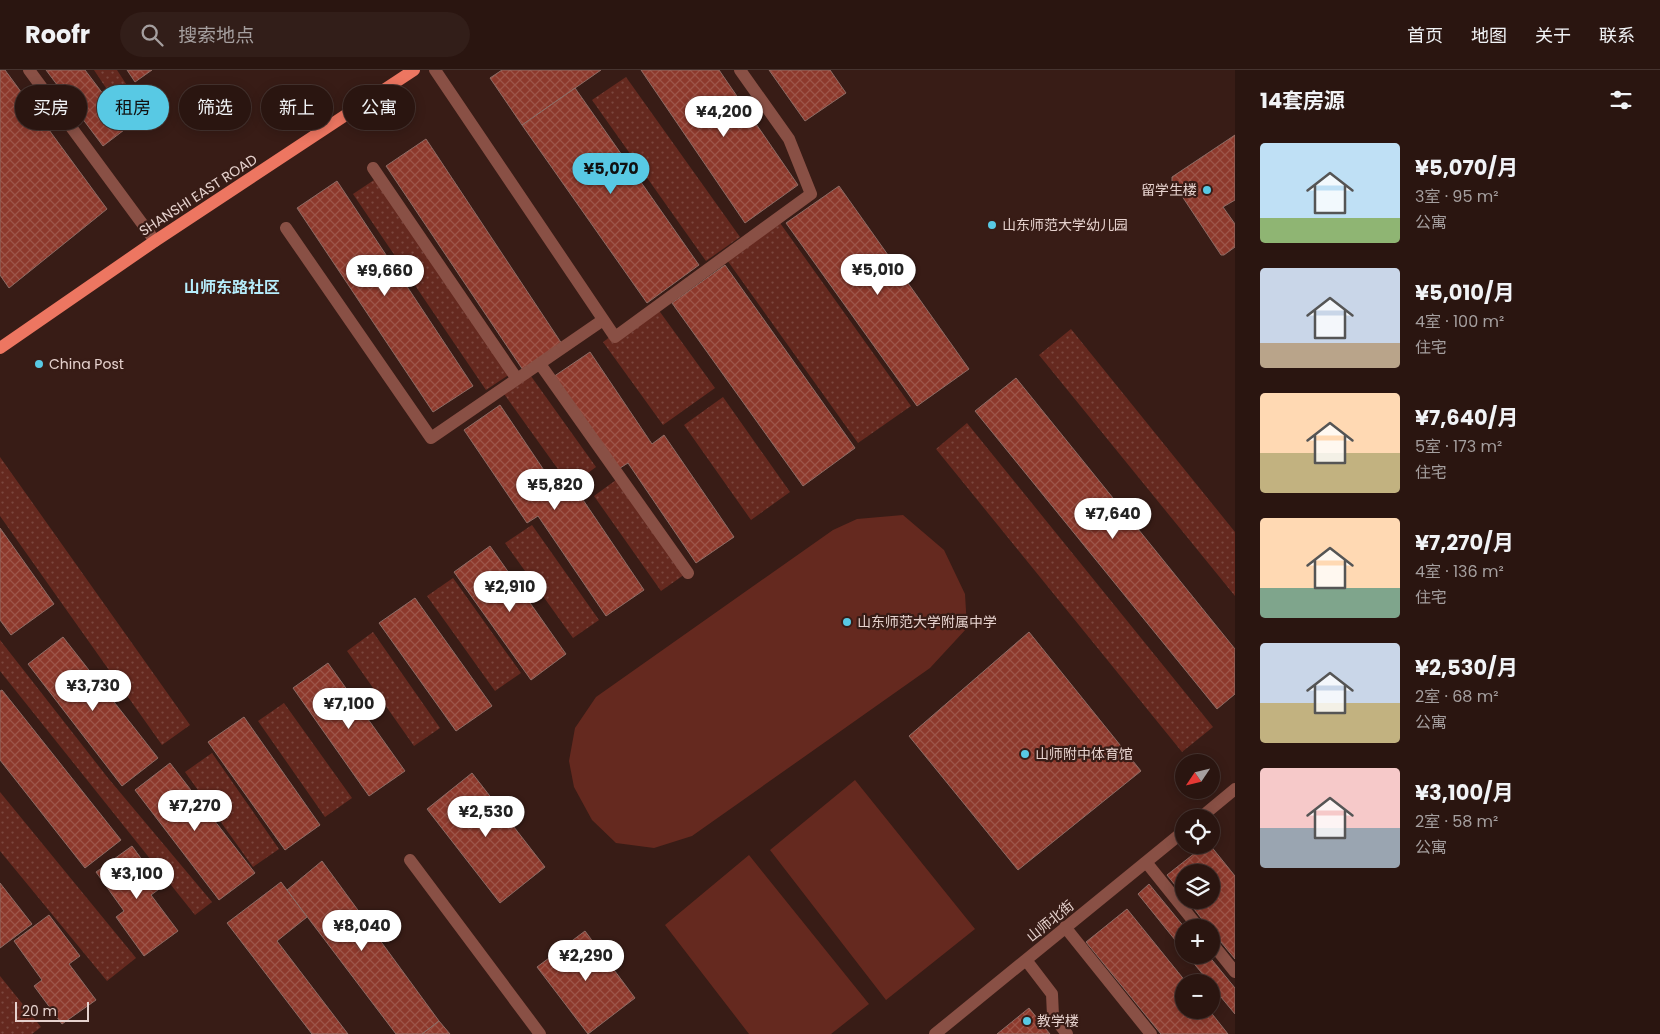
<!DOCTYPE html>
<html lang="zh">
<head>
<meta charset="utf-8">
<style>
  body { margin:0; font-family:Poppins,"Noto Sans SC",sans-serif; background:#321e19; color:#f1f3f6; height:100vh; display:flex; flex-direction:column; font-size:19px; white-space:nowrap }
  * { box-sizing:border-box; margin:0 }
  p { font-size:16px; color:#a59f9f }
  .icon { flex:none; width:28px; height:28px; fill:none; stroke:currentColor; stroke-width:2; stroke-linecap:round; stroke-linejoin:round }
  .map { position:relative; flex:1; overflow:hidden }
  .panel { display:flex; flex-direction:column; background:#2a1510; width:425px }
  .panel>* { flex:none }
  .hud { position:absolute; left:15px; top:15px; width:475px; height:45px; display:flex; gap:10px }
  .needle { width:32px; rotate:235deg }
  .tools { position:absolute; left:1175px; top:684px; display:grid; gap:10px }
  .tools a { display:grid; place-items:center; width:45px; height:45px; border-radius:50%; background:#2a1510; box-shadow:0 2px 12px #0003,0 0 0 1px #463430; font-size:25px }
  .scale { position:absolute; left:15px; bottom:12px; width:74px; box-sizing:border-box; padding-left:5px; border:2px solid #e6d2ce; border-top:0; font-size:14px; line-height:18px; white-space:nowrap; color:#e6d2ce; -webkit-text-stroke:4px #381c16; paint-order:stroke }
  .price { position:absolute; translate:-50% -42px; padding:0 11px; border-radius:18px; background:#fff; color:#222; font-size:16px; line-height:32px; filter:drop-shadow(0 1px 2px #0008) }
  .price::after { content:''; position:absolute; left:50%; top:30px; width:15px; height:11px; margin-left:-8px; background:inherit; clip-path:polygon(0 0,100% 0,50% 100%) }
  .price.current { background:#58c9e4; color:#111 }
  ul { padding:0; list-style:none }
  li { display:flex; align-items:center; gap:15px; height:125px; padding:0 25px }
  li span { display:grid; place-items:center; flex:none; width:140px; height:100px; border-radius:5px; color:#555 }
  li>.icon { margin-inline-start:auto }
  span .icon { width:60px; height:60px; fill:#fffc; stroke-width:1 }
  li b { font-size:21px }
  h2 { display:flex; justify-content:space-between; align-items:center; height:60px; padding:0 25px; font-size:21px }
  .tag { padding:0 18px; border-radius:22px; background:#2a1510; box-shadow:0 2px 12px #0003,0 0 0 1px #463430; font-size:18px; line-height:45px }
  .tag.current { background:#58c9e4; color:#111 }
  header { display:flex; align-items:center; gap:30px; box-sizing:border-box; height:70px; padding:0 25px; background:#2a1510; border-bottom:1px solid #463430 }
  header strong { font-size:24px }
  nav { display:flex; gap:28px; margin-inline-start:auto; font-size:18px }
  .search { width:350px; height:45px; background:#321e19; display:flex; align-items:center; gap:12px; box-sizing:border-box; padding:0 18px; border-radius:28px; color:#a59f9f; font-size:19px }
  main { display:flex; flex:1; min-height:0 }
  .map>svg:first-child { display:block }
</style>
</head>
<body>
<header>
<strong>Roofr</strong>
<div class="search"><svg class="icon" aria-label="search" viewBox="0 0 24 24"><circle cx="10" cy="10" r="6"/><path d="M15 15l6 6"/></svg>搜索地点</div>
<nav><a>首页</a><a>地图</a><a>关于</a><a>联系</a></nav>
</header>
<main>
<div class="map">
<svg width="1235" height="964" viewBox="0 0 1235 964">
  <defs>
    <pattern id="park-dots" width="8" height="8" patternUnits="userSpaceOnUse" patternTransform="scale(1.25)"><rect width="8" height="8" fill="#65291f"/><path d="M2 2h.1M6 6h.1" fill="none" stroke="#7b473e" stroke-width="1.8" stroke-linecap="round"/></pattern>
    <pattern id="building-cross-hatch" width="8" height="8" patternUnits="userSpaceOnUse" patternTransform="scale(1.25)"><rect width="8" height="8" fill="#8d392c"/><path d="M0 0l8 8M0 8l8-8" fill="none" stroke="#9d5549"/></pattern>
  </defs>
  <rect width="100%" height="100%" fill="#381c16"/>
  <!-- grass -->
  <path fill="#65291f" d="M903,445l41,35 21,44 2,34 -37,40 -238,168 -38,12 -38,-5 -24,-23 -18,-33 -5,-26 6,-33 21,-31 237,-167 24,-11z
    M855,710l120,149 -89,71 -116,-150z
    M749,785l120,149 -38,30h-82l-84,-109z"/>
  <!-- park -->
  <path fill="url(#park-dots)" d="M94,0h23l13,20 -16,10z
    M626,7l114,160 -34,24 -114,-161z
    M380,106l133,196 -27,18 -133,-196z
    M780,153l131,183 -53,37 -131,-183z
    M655,235l60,83 -52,37 -60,-83z
    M1071,259l164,203v64l-196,-241z
    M528,302l68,95 -26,19 -68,-95z
    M723,327l67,95 -39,28 -67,-95z
    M967,353l246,304 -31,25 -246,-303z
    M0,387l190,268 -28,20 -162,-229z
    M620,407l68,95 -27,19 -67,-95z
    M532,455l67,95 -26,18 -68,-95z
    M453,508l68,95 -26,18 -68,-95z
    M373,562l67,96 -26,18 -67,-95z
    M0,570l108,138 104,124 -17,13 -195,-244z
    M284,633l68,95 -27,19 -67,-96z
    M212,683l67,96 -26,18 -68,-95z
    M0,722l136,166 -29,23 -107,-130z
    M0,906l41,51 -9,7h-32z"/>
  <!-- building -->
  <path fill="url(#building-cross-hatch)" stroke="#8e6c65" d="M0,0h5l102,139 -98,79 -9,-13z
    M46,0h39l43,57 -25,19z
    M127,0h25l-17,12z
    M502,0h99l-79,55 -32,-47z
    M641,0h78l79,115 -53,38z
    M769,0h61l16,23 -41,28z
    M575,18l124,177 -52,38 -125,-178z
    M1235,65v65l-12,7 12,17v23l-11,8h-3l-49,-74v-4z
    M426,69l136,205 -39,26 -137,-204z
    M337,111l136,205 -40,26 -136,-204z
    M839,116l130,183 -52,37 -131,-183z
    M725,195l130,183 -52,38 -131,-183z
    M590,282l62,92 12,-9 70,102 -38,26 -68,-100 -11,7 -64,-93z
    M1016,308l219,271v45l-18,15 -242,-298z
    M500,335l62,92 13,-9 69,102 -38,26 -68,-100 -11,7 -63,-93z
    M0,458l54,76 -43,31 -11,-15z
    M490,476l76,108 -35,26 -77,-108z
    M415,528l77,108 -36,25 -77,-108z
    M1029,562l112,139 -123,99 -109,-134z
    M63,567l95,121 -36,28 -94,-122z
    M328,593l77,108 -36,25 -76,-108z
    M2,620l119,150 -36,28 -85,-108v-69z
    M244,647l76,108 -35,25 -77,-108z
    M170,693l85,110 -36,27 -84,-110z
    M472,703l73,94 -45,36 -73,-94z
    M1205,775h5l25,31v83l-24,-29v-2h-2l-22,-28h24v-28h-27v24l-17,-21z
    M132,776l30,41 -11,8 27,36 -34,25 -28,-39 8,-6 -28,-39z
    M322,791l117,160 -17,13h-26l-109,-144z
    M281,812l26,35 -30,24 71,93h-36l-85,-111z
    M0,813l32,41 -32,24z
    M1149,814l36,44h-1v23l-46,-57z
    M1127,839l59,73h-2v28h25l19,24h-67l-75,-92z
    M49,845l31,41 -11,8 27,36 -34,24 -28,-38 8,-6 -28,-39z
    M585,861l50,67 -47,36 -51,-67z
    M1187,885h21l27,33v26l-24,-29v-3h-2z
    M1029,938l21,26h-53z
    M439,951l11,13h-28z"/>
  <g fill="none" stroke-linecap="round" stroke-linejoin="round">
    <!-- minor -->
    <path stroke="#895045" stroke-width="12" d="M29,0l126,171
      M435,0l180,267 196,-143 -22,-55 -49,-69
      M373,98l144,211
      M286,158l145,210 172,-118
      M540,294l148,209
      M1200,748l35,-29
      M410,790l130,174
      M1146,792l53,66
      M1065,857l86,107
      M1211,872l24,30
      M1026,890l26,34 1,22 14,18
      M935,964l249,-203"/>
    <!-- major -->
    <path stroke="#ed7661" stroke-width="12" d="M0,278l155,-107 259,-171"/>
  </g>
  <!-- markers -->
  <g fill="#58c9e4" stroke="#381c16" stroke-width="2">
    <circle cx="1207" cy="120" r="5"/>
    <circle cx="992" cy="155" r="5"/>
    <circle cx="39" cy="294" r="5"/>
    <circle cx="847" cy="552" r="5"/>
    <circle cx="1025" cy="684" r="5"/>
    <circle cx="1027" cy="951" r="5"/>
  </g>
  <g text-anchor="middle" stroke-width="4.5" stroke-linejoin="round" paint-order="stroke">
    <!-- poi labels -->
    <g font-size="14" fill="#e6d2ce" stroke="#381c16" text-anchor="start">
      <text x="1197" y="125" text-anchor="end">留学生楼</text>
      <text x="1002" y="160">山东师范大学幼儿园</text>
      <text x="49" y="299">China Post</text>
      <text x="857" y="557">山东师范大学附属中学</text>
      <text x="1035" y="689">山师附中体育馆</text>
      <text x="1037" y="956">教学楼</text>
    </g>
    <!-- street labels -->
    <g font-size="14" fill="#e6d2ce" stroke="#381c16">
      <text transform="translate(198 125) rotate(-33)" y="5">SHANSHI EAST ROAD</text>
      <text transform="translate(1050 851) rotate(-39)" y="5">山师北街</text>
    </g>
    <!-- quarter labels -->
    <g font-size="16" font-weight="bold" fill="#b6edfc" stroke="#381c16">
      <text x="232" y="223">山师东路社区</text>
    </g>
  </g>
</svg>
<div class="tools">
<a><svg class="needle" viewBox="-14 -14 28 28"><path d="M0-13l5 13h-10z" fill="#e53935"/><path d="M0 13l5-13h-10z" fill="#a59f9f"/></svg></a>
<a><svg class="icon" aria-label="locate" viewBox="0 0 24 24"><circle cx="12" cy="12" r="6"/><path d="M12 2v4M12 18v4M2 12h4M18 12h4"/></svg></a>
<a><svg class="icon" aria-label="layers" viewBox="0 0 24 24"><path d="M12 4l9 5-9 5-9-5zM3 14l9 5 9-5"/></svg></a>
<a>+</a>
<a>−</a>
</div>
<div class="scale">20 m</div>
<b class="price" style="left:724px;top:68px">¥4,200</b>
<b class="price current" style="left:611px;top:125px">¥5,070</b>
<b class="price" style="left:878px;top:226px">¥5,010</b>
<b class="price" style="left:385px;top:227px">¥9,660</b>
<b class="price" style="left:555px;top:441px">¥5,820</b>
<b class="price" style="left:1113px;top:470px">¥7,640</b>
<b class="price" style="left:510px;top:543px">¥2,910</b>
<b class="price" style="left:93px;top:642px">¥3,730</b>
<b class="price" style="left:349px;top:660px">¥7,100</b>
<b class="price" style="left:195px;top:762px">¥7,270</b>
<b class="price" style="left:486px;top:768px">¥2,530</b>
<b class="price" style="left:137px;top:830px">¥3,100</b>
<b class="price" style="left:362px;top:882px">¥8,040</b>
<b class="price" style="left:586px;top:912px">¥2,290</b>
<div class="hud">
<a class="tag">买房</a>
<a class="tag current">租房</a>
<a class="tag">筛选</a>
<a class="tag">新上</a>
<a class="tag">公寓</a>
</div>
</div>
<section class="panel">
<h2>14套房源<svg class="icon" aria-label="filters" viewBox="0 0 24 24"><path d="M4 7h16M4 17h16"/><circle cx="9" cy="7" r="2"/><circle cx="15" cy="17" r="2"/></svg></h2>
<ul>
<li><span style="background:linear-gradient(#bfe0f5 75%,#8fb573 0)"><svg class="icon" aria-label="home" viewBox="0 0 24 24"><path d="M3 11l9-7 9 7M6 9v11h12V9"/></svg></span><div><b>¥5,070/月</b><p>3室 · 95 m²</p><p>公寓</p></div></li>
<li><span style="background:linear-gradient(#c9d6e8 75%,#b9a48a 0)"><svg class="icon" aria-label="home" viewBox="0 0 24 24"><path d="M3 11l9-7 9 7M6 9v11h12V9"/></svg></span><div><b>¥5,010/月</b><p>4室 · 100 m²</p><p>住宅</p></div></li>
<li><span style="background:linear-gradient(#ffd9b3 60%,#c2b280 0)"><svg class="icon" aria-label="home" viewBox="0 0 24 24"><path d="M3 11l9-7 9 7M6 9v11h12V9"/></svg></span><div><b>¥7,640/月</b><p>5室 · 173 m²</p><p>住宅</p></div></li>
<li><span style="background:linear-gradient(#ffd9b3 70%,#7fa58c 0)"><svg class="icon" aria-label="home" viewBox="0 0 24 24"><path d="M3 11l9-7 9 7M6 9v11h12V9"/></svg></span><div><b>¥7,270/月</b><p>4室 · 136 m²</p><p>住宅</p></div></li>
<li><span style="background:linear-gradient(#c9d6e8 60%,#c2b280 0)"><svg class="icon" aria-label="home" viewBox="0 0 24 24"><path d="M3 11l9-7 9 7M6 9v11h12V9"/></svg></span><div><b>¥2,530/月</b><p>2室 · 68 m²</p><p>公寓</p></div></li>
<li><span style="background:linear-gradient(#f6c9c9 60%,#9aa5b1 0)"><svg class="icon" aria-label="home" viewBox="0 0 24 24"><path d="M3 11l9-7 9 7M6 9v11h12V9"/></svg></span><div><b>¥3,100/月</b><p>2室 · 58 m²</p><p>公寓</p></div></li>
</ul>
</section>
</main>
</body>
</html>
